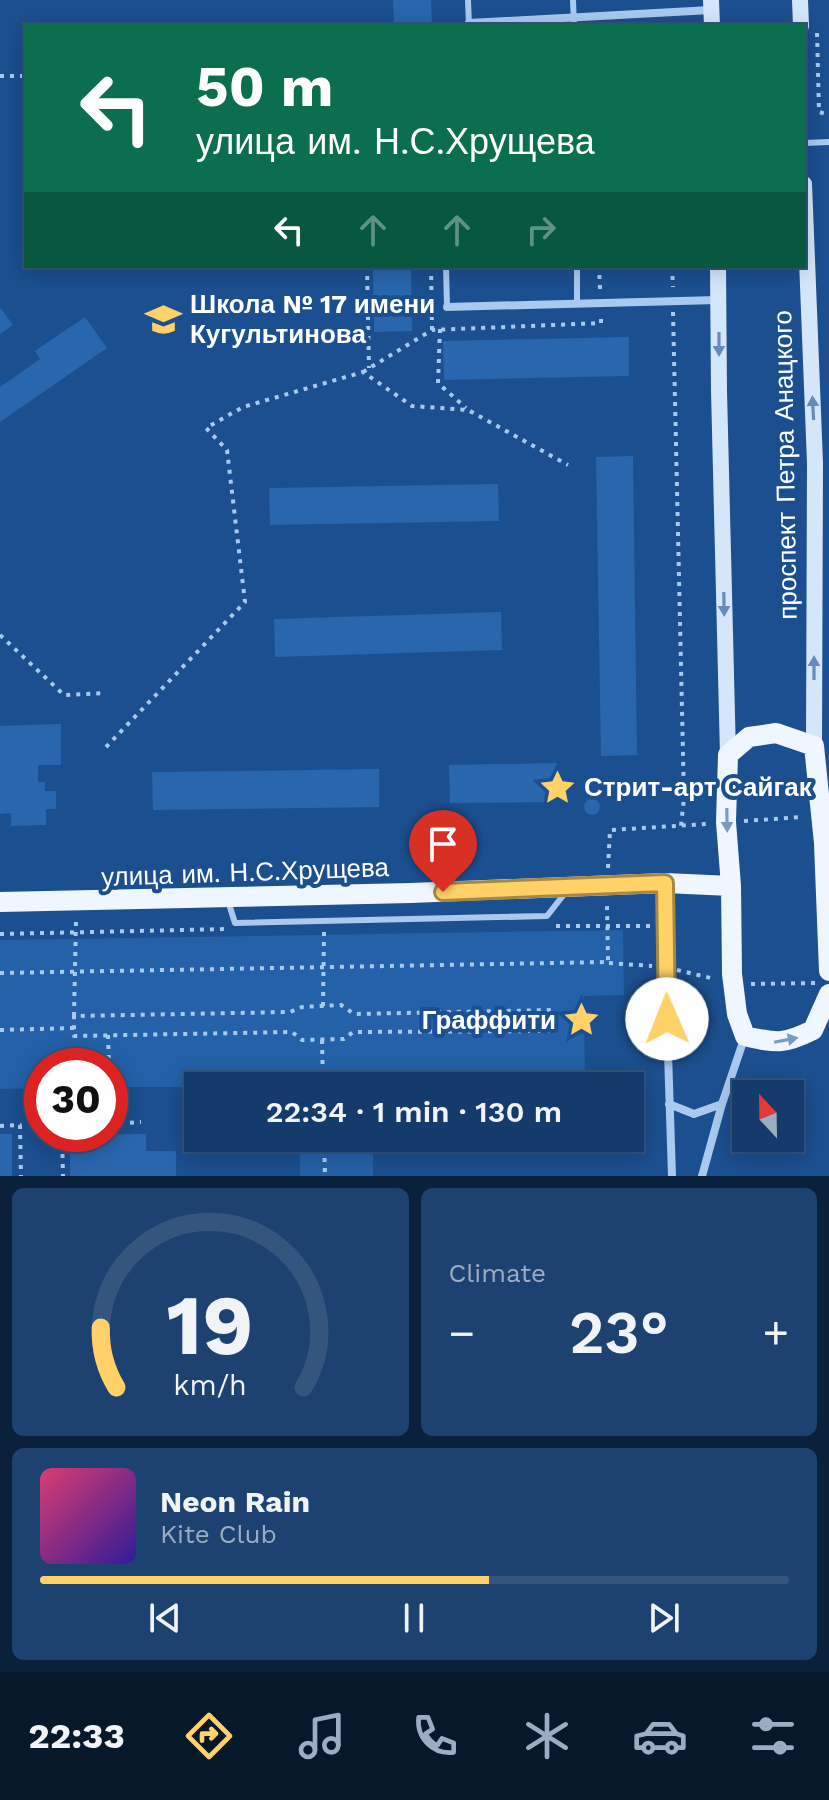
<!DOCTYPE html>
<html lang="en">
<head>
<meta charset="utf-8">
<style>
  :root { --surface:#143b6b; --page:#1d4271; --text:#f1f3f6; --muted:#9dadc1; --line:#33557e; --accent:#ffd166 }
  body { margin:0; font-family:"Work Sans",sans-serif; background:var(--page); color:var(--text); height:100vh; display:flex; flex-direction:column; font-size:30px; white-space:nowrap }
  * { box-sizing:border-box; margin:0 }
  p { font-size:26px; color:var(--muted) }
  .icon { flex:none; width:44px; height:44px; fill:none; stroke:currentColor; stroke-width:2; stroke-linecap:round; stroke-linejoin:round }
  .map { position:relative; height:1176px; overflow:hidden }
  .drawer { display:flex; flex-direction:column; gap:12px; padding:12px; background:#0b203b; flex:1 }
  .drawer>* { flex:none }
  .guide { position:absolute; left:24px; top:24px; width:782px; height:244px; border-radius:0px; box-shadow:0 4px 20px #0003,0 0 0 2px var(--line); background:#0b6e4f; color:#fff; overflow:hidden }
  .needle { width:52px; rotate:338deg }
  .fabs { position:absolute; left:732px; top:1080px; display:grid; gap:16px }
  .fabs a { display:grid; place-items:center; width:72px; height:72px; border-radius:0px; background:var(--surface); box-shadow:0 4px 20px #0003,0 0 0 2px var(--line); font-size:40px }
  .speed { position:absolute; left:24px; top:1048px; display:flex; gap:16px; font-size:40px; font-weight:700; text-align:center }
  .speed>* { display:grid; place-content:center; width:104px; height:104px; border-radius:50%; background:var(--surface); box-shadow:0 4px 20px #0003,0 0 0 2px var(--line); line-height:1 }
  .speed .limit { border:12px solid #d22; background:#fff; color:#111 }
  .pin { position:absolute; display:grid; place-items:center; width:68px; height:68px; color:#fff; margin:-82px -34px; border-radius:50% 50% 50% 0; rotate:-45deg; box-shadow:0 0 8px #0007 }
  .pin .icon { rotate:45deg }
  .me { position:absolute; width:88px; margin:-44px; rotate:359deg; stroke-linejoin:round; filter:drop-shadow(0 0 6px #0008) }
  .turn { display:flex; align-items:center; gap:28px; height:168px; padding:0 40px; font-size:36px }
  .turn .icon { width:104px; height:104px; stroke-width:2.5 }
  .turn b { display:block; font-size:56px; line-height:68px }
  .lanes { display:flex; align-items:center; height:76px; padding:0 40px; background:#0003; justify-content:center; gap:40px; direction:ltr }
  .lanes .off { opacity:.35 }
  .big { font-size:60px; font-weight:600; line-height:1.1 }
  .drawer .card { flex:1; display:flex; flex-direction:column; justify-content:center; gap:12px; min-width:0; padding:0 28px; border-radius:12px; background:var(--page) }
  .drawer .dial { align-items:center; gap:0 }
  .dial svg { height:208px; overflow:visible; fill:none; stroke:var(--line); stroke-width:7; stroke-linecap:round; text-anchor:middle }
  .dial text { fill:var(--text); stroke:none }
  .song { display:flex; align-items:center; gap:24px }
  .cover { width:96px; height:96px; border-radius:12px; background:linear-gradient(135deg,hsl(340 70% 55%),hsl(250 70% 35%)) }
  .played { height:8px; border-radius:4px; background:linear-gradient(90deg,var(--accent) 60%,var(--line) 60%) }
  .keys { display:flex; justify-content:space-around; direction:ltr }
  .heat { display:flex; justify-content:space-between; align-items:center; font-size:44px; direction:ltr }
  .drawer .tiles { flex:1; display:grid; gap:12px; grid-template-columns:1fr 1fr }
  .card:last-child { grid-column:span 2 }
  .trip { position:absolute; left:184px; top:1072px; width:460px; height:80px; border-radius:0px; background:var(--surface); box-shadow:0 4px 20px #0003,0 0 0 2px var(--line); font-weight:600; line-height:80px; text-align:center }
  .menu { display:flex; height:128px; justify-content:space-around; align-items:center; background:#08182b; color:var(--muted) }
  .menu .icon { width:56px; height:56px }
  .menu .on { color:var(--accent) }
  .menu b { font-size:36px; color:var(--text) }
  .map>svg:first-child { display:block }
  .green { fill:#2461a8 }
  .building { fill:#2a66ad }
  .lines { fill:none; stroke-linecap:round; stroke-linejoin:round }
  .path { stroke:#a9c9ee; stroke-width:4; stroke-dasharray:4 6; stroke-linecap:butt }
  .service { stroke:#a9c9ee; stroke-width:6 }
  .minor { stroke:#a9c9ee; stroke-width:8 }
  .secondary { stroke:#d6e6fa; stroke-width:16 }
  .primary { stroke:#f0f6ff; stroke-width:20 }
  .oneway { fill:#668bba }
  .oneway2 { fill:#7b9ac1 }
  .route-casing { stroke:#a68842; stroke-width:20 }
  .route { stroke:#ffd166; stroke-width:14 }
  .labels { text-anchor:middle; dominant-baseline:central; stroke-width:8; stroke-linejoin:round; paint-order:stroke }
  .poi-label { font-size:26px; font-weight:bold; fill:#fff; stroke:#1b4f8f; text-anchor:start }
  .street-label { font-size:26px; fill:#fff; stroke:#1b4f8f }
</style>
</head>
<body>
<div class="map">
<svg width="829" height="1176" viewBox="0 0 829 1176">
  <rect width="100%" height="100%" fill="#1b4f8f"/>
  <!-- green -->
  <path class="green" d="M623,930L624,995L584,996L585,1086L110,1087V1066H42V1088L0,1089V940Z
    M213,1138H413V1147L373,1148V1176H300V1150L213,1152Z"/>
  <!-- building -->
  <path class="building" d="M393,0H431L432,26H394Z
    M373,266H411L412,331L374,332Z
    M0,307L13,325L0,334Z
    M85,317L107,348L0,422V387L40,359L35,351Z
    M629,337V376L444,380L443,341Z
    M633,456L637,755L601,756L596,457Z
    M498,484L499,521L270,525L269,488Z
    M501,612L502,650L275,657L274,619Z
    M61,724V765H38V782H45V791H56V809H46V825L11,826V813L0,814V726Z
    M557,763L558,802L450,803L449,765Z
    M379,769V807L153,810L152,772Z
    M584 807a8 8 0 1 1 16 0a8 8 0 1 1-16 0Z
    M0,1134H12V1176H0Z
    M146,1134V1151H176V1176H70V1135Z"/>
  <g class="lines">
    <!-- path -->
    <path class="path" d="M817,33L819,112L829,115
      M0,76H26
      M367,266L369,368
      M431,266L432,330
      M672,266L673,287
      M600,289L599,266H602
      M673,312L684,798L681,826
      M440,329L438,383L466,408
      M363,372L432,330L601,323V314
      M0,635L64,695L106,693
      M106,747L245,602L227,450L206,428L243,407L363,372L412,406L468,410L568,465
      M744,821L803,817
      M608,868L610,830L707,824
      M556,926H655
      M0,934L227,929
      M609,963L652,966
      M677,970L715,979
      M0,973L608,962L607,905
      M751,984L815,983
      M323,1006L324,932
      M74,1016L76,920
      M0,1030L74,1028
      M552,1031L353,1032L344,1039L302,1040L292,1032L74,1036V1016L290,1012L302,1007L341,1005L354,1014L553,1010
      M108,1035L109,1066
      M322,1040L323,1086
      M110,1103L111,1123
      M110,1124L141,1122
      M0,1126L20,1125L21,1176
      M62,1134L63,1176
      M324,1138L325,1176"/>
    <!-- service -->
    <path class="service" d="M468,0L469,26
      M573,0L574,26
      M804,143L829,142
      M446,266L447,307
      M577,266V304
      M228,901L235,923L547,916L565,893"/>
    <!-- minor -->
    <path class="minor" d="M469,23L711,10
      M447,307L718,300
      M665,884L666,991L672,1176
      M669,1104L694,1114L722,1104
      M702,1176L722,1104L745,1036"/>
    <!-- secondary -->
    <path class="secondary" d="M711,0L712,26
      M800,0L801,26
      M804,184L815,463L814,746
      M718,266L719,391L728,755"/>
    <!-- primary -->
    <path class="primary" d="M0,902L411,893L665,883L731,886
      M829,971L824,843L814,746L776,733L749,737L728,755L726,822L731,886L732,974L737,1014L745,1036C776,1043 783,1045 813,1030L829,994"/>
  </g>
  <!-- one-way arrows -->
  <defs><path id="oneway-solid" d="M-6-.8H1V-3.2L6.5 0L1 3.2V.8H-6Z" transform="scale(2)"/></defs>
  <g class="oneway">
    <use href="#oneway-solid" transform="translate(719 344) rotate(90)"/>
    <use href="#oneway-solid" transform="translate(813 408) rotate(-93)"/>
    <use href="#oneway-solid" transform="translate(724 604) rotate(89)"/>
    <use href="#oneway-solid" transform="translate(814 668) rotate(-90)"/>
  </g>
  <g class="oneway2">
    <use href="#oneway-solid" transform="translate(727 820) rotate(89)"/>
    <use href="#oneway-solid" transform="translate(786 1040) rotate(-11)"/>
  </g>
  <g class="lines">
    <defs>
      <path id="route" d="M443,892L665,883L667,1019"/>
    </defs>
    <!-- route casing -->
    <use href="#route" class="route-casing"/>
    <!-- route -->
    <use href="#route" class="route"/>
  </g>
  <!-- icons -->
  <defs>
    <symbol id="school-bare" viewBox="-9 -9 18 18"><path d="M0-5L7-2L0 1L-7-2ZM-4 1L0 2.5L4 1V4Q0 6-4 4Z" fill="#ffd166" stroke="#1b4f8f" stroke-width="2.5" paint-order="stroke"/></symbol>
    <symbol id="sight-bare" viewBox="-9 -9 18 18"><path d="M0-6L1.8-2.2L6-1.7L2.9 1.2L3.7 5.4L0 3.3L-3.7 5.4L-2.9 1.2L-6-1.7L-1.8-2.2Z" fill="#ffd166" stroke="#1b4f8f" stroke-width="2.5" paint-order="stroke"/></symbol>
  </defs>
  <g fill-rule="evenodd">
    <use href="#school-bare" x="138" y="294" width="51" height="51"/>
    <use href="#sight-bare" x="532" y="762" width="51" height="51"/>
    <use href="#sight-bare" x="556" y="994" width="51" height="51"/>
  </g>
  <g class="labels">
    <!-- poi labels -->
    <g class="poi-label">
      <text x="190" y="304">Школа № 17 имени<tspan x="190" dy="30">Кугультинова</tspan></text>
      <text x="584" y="787">Стрит-арт Сайгак</text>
      <text x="556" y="1020" text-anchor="end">Граффити</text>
    </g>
    <!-- street labels -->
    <g class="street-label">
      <text transform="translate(785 465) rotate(-91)">проспект Петра Анацкого</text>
      <text transform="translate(245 872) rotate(-2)">улица им. Н.С.Хрущева</text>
    </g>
  </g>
</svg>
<div class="fabs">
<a><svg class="needle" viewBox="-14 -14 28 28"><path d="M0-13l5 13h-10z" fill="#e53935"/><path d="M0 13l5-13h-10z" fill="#9dadc1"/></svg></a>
</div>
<div class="speed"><div class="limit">30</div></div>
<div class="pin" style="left:443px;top:892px;background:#d93025"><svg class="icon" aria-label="arrive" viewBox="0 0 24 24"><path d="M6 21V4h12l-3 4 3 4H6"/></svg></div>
<svg class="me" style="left:667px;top:1019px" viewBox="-20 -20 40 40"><circle r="19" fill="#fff"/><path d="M0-13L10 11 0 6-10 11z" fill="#ffd166"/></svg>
<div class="trip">22:34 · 1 min · 130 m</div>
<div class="guide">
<div class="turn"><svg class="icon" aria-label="left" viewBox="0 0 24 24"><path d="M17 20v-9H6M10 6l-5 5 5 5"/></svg><div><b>50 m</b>улица им. Н.С.Хрущева</div></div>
<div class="lanes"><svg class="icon" aria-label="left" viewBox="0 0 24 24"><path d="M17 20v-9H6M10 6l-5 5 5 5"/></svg><svg class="icon off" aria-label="ahead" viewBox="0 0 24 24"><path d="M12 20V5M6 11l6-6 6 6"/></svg><svg class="icon off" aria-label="ahead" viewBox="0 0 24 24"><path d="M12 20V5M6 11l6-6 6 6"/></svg><svg class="icon off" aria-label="right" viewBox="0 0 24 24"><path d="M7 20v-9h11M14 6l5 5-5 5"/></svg></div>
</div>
</div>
<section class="drawer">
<div class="tiles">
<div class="card dial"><svg viewBox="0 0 100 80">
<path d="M14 69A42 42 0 1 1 86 69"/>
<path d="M14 69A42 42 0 0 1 8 46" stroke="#ffd166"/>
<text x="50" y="56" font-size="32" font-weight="700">19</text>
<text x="50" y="72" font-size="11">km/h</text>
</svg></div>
<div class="card"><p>Climate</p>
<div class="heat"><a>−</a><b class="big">23°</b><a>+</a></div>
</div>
<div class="card">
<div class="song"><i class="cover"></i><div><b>Neon Rain</b><p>Kite Club</p></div></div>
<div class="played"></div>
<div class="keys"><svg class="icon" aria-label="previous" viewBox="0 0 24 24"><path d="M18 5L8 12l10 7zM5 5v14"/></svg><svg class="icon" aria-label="pause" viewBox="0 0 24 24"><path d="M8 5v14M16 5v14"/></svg><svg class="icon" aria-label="next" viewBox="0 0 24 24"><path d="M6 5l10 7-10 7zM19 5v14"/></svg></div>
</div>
</div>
</section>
<nav class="menu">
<b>22:33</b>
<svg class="icon on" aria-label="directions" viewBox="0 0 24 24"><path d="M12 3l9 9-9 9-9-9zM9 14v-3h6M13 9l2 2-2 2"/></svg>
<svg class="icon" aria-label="music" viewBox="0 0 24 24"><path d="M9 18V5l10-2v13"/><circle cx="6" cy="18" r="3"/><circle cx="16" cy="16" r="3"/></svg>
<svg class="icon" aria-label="phone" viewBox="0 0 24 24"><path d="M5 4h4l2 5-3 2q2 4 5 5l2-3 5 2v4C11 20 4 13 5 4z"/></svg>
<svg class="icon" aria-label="climate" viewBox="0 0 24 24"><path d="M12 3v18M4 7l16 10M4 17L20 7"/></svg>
<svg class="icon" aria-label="car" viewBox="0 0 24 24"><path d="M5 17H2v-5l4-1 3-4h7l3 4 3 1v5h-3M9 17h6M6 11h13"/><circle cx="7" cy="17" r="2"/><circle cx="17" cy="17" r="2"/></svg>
<svg class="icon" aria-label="filters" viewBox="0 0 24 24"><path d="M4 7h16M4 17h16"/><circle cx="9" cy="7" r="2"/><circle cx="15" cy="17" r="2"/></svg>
</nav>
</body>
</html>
